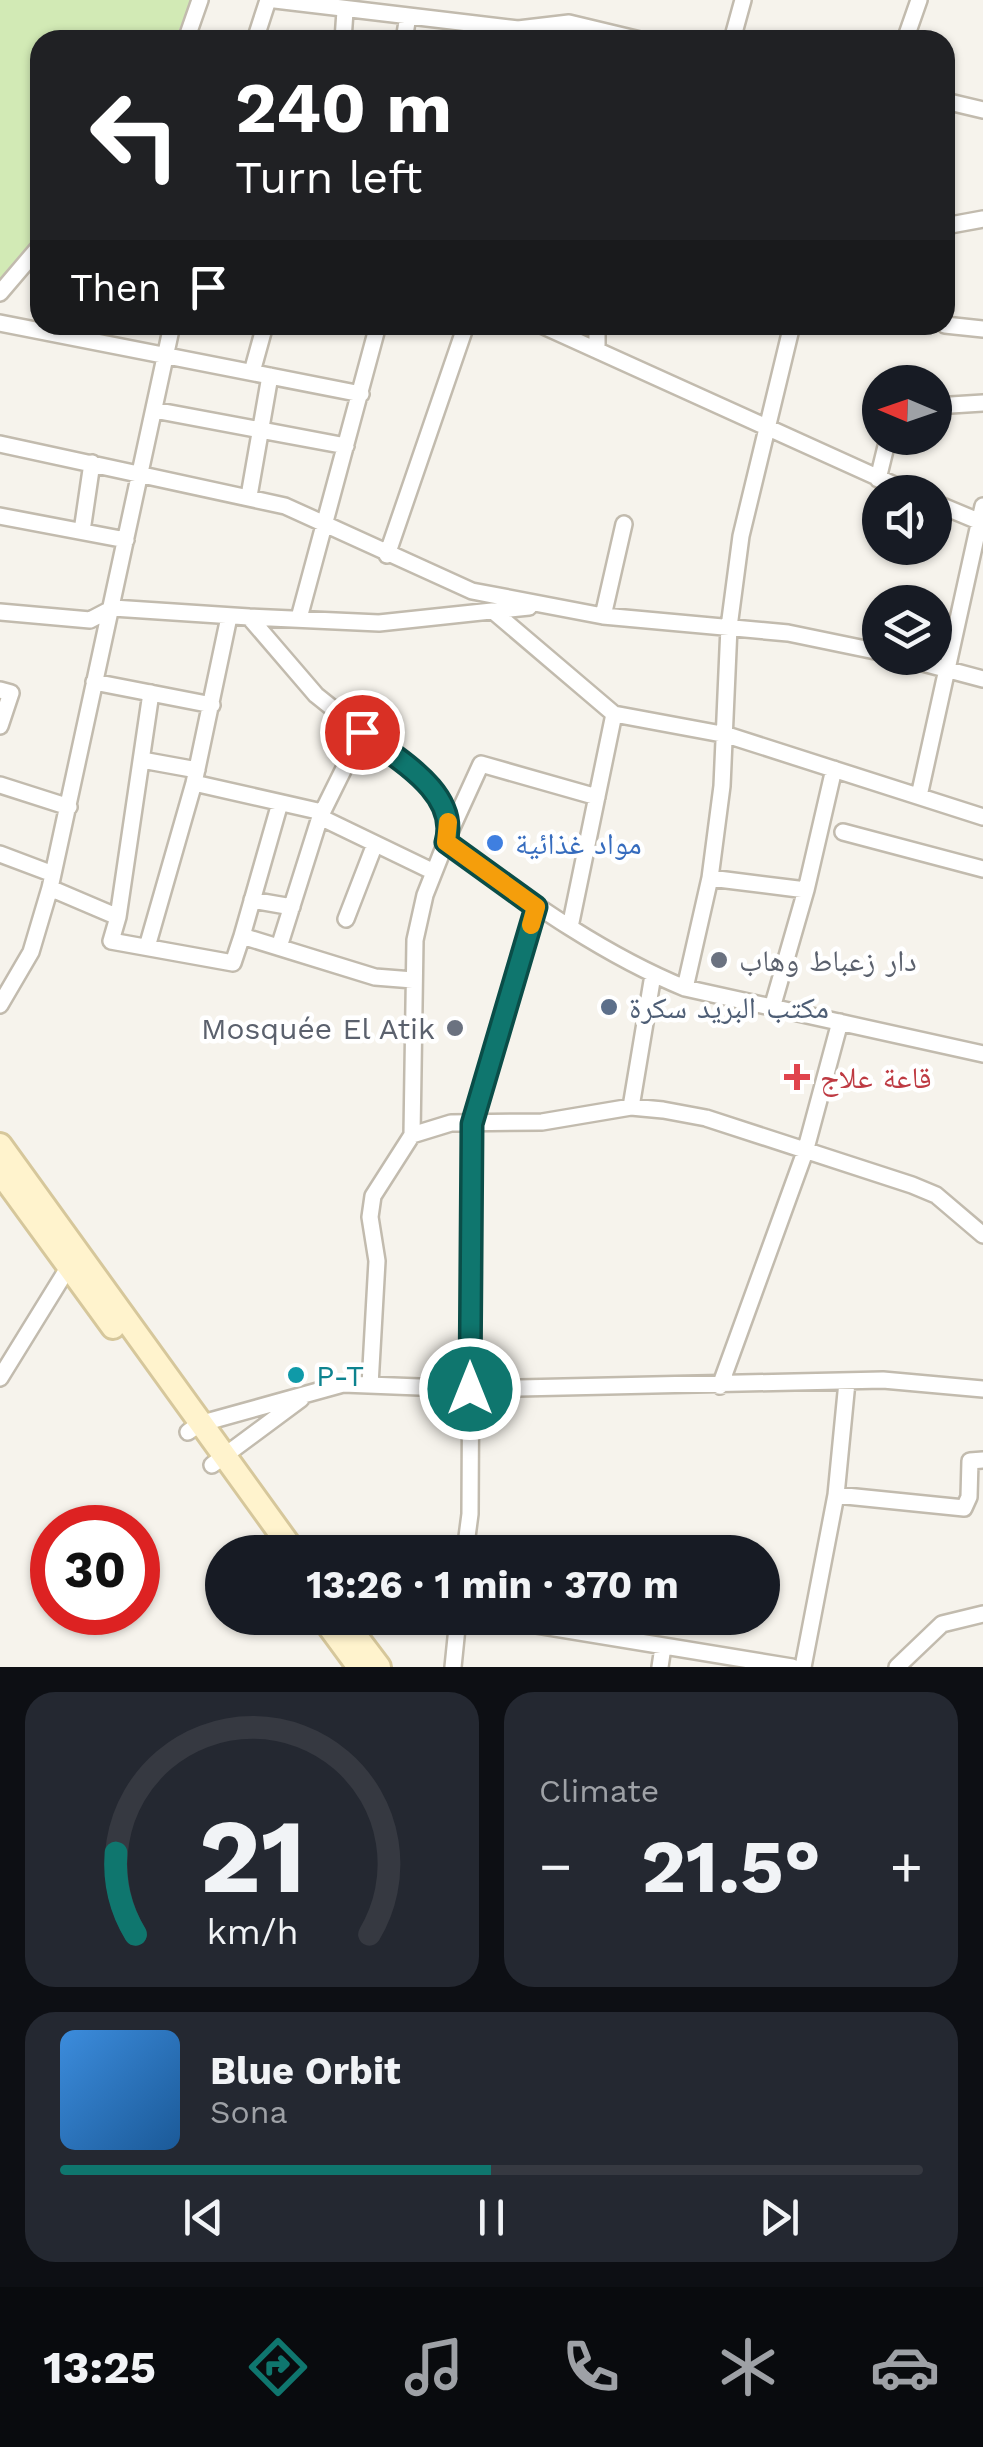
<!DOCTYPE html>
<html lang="en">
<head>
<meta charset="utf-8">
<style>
  :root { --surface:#171b24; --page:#242831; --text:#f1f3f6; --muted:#9ea1a6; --line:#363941; --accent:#0f766e }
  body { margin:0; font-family:"Work Sans","Noto Naskh Arabic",sans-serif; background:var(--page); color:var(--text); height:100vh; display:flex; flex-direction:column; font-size:38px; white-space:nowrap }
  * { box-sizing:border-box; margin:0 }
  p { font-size:32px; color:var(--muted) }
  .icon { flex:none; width:55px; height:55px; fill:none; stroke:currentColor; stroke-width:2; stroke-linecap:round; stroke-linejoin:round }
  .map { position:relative; height:1667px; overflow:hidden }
  .details { display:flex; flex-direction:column; gap:25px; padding:25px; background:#0d0f14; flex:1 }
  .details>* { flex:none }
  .top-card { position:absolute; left:30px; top:30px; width:925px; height:305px; border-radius:30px; box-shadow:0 2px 8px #0004; background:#202124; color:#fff; overflow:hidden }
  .needle { width:65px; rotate:272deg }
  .tools { position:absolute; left:862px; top:365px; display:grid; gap:20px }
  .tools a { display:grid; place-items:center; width:90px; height:90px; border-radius:50%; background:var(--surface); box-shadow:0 2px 8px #0004; font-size:50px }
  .speed { position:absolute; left:30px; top:1505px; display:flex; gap:20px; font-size:50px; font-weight:700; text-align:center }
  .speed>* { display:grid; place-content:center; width:130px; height:130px; border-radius:50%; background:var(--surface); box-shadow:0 2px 8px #0004; line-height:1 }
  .speed .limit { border:15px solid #d22; background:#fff; color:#111 }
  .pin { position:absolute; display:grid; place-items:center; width:85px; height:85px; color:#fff; margin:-42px; border:5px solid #fff; border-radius:50%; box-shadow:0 2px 10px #0007 }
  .me { position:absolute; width:110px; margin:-55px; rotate:0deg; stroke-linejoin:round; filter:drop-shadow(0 0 8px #0008) }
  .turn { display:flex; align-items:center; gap:35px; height:210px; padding:0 40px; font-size:45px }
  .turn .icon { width:130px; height:130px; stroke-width:2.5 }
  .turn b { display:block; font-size:70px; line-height:85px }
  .then { display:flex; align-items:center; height:95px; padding:0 40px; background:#0003; gap:20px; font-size:38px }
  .big { font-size:75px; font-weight:700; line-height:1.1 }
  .details .tile { flex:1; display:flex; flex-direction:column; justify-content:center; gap:15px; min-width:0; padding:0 35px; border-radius:30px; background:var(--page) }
  .details .dial { align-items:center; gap:0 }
  .dial svg { height:260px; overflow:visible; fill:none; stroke:var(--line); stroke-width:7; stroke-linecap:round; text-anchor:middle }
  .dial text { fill:var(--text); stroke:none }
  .song { display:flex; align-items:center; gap:30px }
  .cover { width:120px; height:120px; border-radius:15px; background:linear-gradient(135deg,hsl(210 70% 55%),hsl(210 70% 35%)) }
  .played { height:10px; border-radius:5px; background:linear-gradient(90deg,var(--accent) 50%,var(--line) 50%) }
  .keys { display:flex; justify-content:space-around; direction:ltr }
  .heat { display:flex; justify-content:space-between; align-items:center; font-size:55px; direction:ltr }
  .details .tiles { flex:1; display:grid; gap:25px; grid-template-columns:1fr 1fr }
  .tile:last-child { grid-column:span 2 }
  .trip { position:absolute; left:205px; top:1535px; width:575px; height:100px; border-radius:50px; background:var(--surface); box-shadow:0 2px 8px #0004; font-weight:700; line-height:100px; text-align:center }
  .menu { display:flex; height:160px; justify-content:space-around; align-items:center; background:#090b0e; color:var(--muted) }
  .menu .icon { width:70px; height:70px }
  .menu .on { color:var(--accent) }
  .menu b { font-size:45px; color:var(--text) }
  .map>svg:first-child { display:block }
  .green { fill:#d2eab5 }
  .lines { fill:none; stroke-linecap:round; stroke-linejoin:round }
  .lane-casing { stroke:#c2bbae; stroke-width:12 }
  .street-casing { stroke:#c2bbae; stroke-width:20 }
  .secondary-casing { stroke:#d6c79b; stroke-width:28 }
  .lane { stroke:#fff; stroke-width:8 }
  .street { stroke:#fff; stroke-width:15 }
  .secondary { stroke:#fff3cd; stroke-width:22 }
  .route-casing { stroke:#0a4d48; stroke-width:25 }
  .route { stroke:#0f766e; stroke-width:18 }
  .slow { stroke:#f59e0b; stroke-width:18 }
  .shop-dot { fill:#3f7fe0; stroke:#fff; stroke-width:4 }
  .worship-dot { fill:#6b7280; stroke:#fff; stroke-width:4 }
  .service-dot { fill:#5c6f8a; stroke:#fff; stroke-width:4 }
  .health-dot { fill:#e0444e; stroke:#fff; stroke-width:4 }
  .culture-dot { fill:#0f9aa8; stroke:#fff; stroke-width:4 }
  .labels { text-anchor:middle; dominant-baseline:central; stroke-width:9; stroke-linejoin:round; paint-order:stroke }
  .shop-label { font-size:30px; fill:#366cbe; stroke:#fff; text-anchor:start }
  .worship-label { font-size:30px; fill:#5b616d; stroke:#fff; text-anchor:start }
  .service-label { font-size:30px; fill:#4e5e75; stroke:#fff; text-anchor:start }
  .health-label { font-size:30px; fill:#be3a42; stroke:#fff; text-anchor:start }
  .culture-label { font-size:30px; fill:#0d838f; stroke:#fff; text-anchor:start }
</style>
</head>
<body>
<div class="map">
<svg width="983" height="1667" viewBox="0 0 983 1667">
  <rect width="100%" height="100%" fill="#f6f3ec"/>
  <!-- green -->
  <path class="green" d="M0,0H191L175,40H40V239L0,285Z"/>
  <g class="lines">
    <defs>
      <path id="lane" d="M472,1123L536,907"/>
      <path id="street" d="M275,0L518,29L569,23L640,40
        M186,40L200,0
        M255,40L268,0
        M343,40L345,11
        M404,40L408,16
        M732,40L743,0
        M905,40L919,0
        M945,101L983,110
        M945,226L983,219
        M0,293L40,246
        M0,323L361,394
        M541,325L910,492
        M945,325L983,329
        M597,350V325
        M252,372L265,325
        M935,406L983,403
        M154,410L346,446
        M0,444L285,506L472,591L603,616L788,633L880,652
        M878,479L888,438
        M249,496L270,376
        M935,503L983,523
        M0,516L126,540
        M82,531L92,463
        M387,555L466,325
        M493,611L614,714L727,735L983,817
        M0,612L90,620L113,608L249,617L316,695L431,787L448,818L446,842C522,896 599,953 685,988L983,1054
        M603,616L624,524
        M249,617L379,623L529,607
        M299,618L378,325
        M904,658L983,679
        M94,682L212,705
        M0,690L11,693L0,726
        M142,760L197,770
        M194,783L322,812
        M0,785L69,807
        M919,796L983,506
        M320,817L434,872
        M450,832L481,764L597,797
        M843,832L983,869
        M446,842L425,895L415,940L412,1135L451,1123L542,1122L631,1107L663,1110L706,1118L912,1185L936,1195L983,1235
        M0,854L53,874
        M710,878L806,890
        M50,888L118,917L111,941L233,963L242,936L375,977L413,980
        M252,900L292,907
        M118,917L151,693
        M346,919L375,844
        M570,927L614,714
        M242,936L280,803
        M147,947L194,783L229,617
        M279,947L320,817L362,732
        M685,988L710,878L722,786L729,627L741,536L792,325
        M0,1005L31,952L50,888L172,325
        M772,1008L806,890L834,769
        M631,1107L653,975
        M0,1378L71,1263
        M370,1385L377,1261L370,1217L373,1196L412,1135
        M720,1386L805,1152L840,1022
        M188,1432L199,1424L343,1384L470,1389L883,1380L983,1389
        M212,1465L301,1399
        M836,1495L964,1508L969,1497L970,1461L983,1460
        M465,1552L470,1514L472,1123
        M493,1618L792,1667
        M453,1667L458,1618
        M660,1667L663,1647
        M803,1667L836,1495L847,1382
        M897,1667L942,1624L983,1614"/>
      <path id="secondary" d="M0,1145L294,1552
        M0,1172L113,1327
        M323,1618L359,1667
        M342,1618L379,1667"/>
    </defs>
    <!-- lane casing -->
    <use href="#lane" class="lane-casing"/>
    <!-- street casing -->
    <use href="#street" class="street-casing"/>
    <!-- secondary casing -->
    <use href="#secondary" class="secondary-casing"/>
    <!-- lane -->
    <use href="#lane" class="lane"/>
    <!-- street -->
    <use href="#street" class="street"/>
    <!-- secondary -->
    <use href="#secondary" class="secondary"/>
  </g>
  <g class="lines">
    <defs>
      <path id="route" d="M362,732C395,758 460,792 446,842L536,907L472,1124L470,1389"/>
    </defs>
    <!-- route casing -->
    <use href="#route" class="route-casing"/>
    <!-- route -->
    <use href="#route" class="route"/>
    <!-- slow -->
    <path class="slow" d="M448,822L446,842L536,907L531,925"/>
  </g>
  <!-- markers -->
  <circle class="shop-dot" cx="495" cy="843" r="10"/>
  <g class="worship-dot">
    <circle cx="719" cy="960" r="10"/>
    <circle cx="455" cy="1028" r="10"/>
  </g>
  <circle class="service-dot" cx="609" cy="1007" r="10"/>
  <path class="health-dot" d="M792 1062h10v10h10v10h-10v10h-10v-10h-10v-10h10z"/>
  <circle class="culture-dot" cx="296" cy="1375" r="10"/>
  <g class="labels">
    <!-- shop labels -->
    <g class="shop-label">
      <text x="515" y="843">مواد غذائية</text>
    </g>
    <!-- worship labels -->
    <g class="worship-label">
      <text x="739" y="960">دار زعباط وهاب</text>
      <text x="435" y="1028" text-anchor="end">Mosquée El Atik</text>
    </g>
    <!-- service labels -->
    <g class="service-label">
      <text x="629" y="1007">مكتب البريد سكرة</text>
    </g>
    <!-- health labels -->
    <g class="health-label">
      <text x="820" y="1077">قاعة علاج</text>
    </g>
    <!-- culture labels -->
    <g class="culture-label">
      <text x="316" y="1375">P-T</text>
    </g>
  </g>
</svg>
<div class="tools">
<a><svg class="needle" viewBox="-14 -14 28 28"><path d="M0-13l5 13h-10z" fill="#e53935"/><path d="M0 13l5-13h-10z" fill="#9ea1a6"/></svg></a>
<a><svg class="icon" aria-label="sound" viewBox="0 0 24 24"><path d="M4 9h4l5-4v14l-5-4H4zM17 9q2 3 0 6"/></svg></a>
<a><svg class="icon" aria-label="layers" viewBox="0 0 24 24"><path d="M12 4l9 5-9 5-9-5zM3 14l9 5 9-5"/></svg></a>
</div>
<div class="speed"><div class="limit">30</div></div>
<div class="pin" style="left:362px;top:732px;background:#d93025"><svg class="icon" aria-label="arrive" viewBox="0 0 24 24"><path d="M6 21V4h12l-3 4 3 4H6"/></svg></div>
<svg class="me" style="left:470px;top:1389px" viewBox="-20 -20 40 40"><circle r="17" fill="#0f766e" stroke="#fff" stroke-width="3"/><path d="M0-11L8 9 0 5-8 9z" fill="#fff"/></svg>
<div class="trip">13:26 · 1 min · 370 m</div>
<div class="top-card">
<div class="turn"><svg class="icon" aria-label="left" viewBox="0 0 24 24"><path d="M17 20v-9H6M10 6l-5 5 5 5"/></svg><div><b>240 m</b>Turn left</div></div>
<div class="then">Then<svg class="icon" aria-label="arrive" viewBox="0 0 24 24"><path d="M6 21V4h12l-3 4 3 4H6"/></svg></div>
</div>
</div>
<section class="details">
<div class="tiles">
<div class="tile dial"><svg viewBox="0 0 100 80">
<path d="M14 69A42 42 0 1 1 86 69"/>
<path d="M14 69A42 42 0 0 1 8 44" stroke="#0f766e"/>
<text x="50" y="56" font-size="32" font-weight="700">21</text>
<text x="50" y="72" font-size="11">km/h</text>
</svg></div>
<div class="tile"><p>Climate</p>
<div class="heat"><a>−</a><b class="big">21.5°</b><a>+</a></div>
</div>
<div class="tile">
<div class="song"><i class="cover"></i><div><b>Blue Orbit</b><p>Sona</p></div></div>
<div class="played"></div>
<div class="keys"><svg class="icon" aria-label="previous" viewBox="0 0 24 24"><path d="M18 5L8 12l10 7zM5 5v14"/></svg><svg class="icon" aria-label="pause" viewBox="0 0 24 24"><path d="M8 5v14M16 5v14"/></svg><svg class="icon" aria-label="next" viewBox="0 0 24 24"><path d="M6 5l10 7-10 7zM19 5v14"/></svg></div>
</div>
</div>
</section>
<nav class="menu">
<b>13:25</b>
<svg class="icon on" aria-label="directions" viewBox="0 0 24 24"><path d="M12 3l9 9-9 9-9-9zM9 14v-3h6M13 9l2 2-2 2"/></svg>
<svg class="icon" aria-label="music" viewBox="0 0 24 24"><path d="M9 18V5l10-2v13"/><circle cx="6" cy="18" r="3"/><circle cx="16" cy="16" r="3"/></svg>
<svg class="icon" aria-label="phone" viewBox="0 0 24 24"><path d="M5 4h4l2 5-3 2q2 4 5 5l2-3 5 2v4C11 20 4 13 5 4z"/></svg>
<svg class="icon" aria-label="climate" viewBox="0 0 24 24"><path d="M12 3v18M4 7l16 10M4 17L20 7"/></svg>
<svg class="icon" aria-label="car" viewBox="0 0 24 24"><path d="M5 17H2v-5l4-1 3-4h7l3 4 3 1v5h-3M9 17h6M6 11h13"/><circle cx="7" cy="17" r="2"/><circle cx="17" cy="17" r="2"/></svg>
</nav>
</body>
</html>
